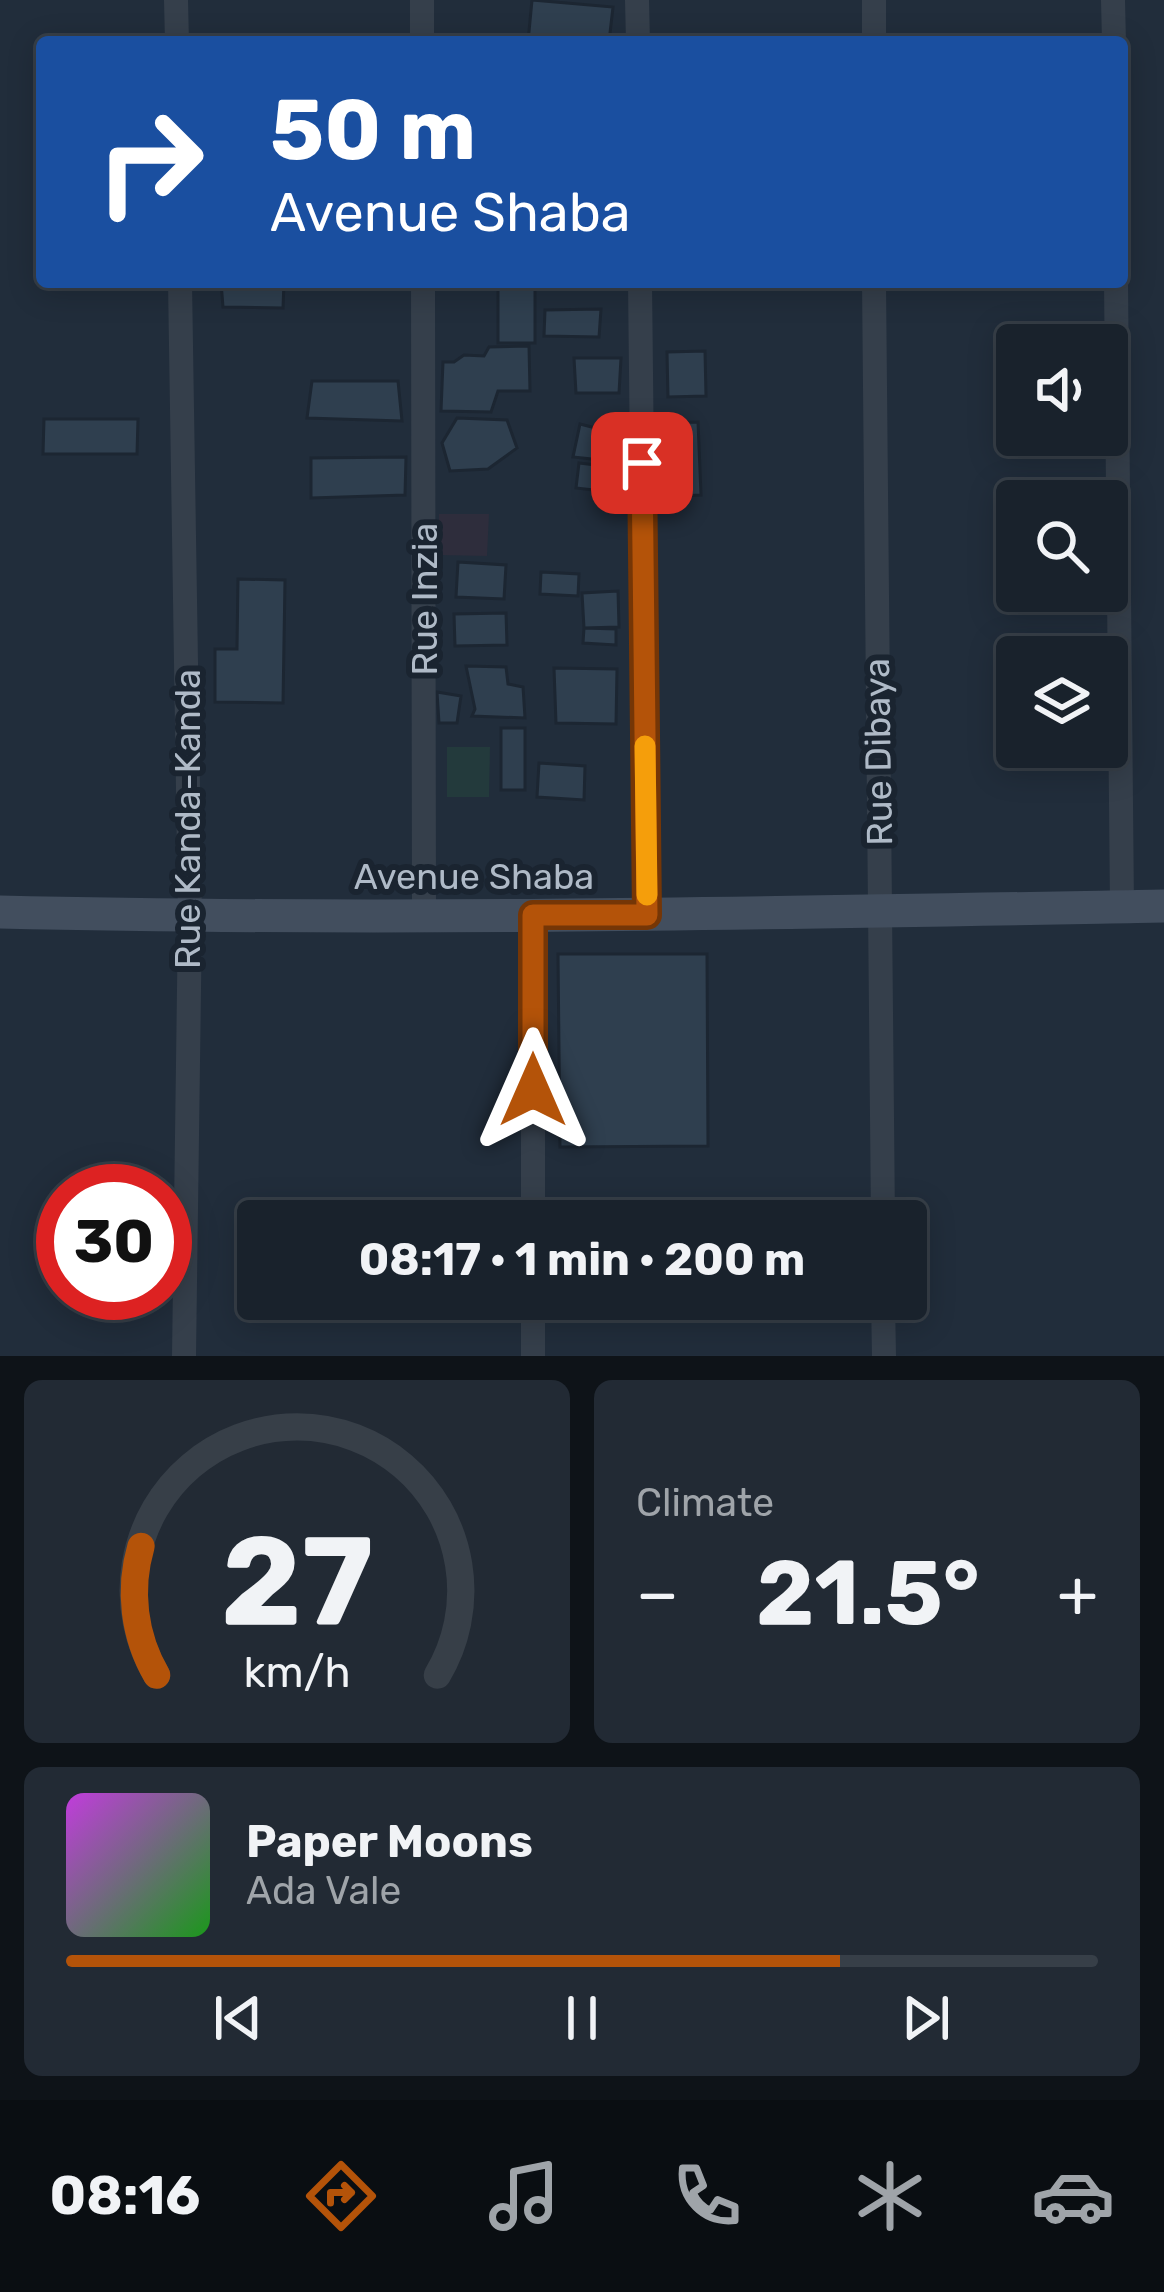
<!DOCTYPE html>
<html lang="en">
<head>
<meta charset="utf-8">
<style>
  :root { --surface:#19222c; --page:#222a34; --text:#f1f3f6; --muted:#9fa4a9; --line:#373f48; --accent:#b45309 }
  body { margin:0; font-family:Rubik,sans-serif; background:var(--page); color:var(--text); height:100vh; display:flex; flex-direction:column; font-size:45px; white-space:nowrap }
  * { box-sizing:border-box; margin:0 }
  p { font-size:39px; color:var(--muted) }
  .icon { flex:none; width:66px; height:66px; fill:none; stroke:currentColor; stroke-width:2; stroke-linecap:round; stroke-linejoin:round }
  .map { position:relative; height:1356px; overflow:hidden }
  .sheet { display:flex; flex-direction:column; gap:24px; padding:24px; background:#0e1318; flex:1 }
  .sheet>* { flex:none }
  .top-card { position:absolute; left:36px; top:36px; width:1092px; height:252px; border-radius:12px; box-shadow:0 6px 30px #0003,0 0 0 3px var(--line); background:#1a4fa0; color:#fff; overflow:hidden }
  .buttons { position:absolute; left:996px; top:324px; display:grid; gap:24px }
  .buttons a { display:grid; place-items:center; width:132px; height:132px; border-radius:12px; background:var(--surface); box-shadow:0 6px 30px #0003,0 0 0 3px var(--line); font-size:60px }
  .speed { position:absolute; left:36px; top:1164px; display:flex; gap:24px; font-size:60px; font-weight:700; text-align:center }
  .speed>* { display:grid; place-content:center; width:156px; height:156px; border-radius:50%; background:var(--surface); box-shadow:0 6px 30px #0003,0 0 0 3px var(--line); line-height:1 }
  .speed .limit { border:18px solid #d22; background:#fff; color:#111 }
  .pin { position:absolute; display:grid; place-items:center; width:102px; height:102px; color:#fff; margin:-51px; border-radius:24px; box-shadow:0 6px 18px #0006 }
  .me { position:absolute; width:132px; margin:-66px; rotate:0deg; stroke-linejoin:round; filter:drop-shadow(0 0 9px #0008) }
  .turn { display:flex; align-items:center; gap:42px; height:252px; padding:0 36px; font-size:54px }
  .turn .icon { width:156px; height:156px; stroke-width:2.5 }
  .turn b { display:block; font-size:84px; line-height:102px }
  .big { font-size:90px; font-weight:700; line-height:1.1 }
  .sheet .tile { flex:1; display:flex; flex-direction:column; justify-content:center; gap:18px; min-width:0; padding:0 42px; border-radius:18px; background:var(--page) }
  .sheet .dial { align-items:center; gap:0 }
  .dial svg { height:312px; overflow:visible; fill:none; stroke:var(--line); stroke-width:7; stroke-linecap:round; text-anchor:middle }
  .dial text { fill:var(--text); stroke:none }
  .song { display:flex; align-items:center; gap:36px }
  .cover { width:144px; height:144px; border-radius:18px; background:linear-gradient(135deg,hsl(290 70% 55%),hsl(120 70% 35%)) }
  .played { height:12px; border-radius:6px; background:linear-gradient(90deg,var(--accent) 75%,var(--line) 75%) }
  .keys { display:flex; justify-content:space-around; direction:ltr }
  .heat { display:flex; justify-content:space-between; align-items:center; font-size:66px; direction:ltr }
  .sheet .tiles { flex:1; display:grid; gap:24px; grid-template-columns:1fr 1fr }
  .tile:last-child { grid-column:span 2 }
  .trip { position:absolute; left:237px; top:1200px; width:690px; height:120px; border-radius:12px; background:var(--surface); box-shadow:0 6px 30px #0003,0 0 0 3px var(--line); font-weight:700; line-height:120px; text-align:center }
  .tabs { display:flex; height:192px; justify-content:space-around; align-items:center; background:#0a0e12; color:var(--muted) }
  .tabs .icon { width:84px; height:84px }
  .tabs .selected { color:var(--accent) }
  .tabs b { font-size:54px; color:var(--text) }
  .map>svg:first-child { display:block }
  .medical { fill:#2e2d3c }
  .green { fill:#233a3c }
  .building { fill:#2f3f4f; stroke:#1c2632; stroke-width:3 }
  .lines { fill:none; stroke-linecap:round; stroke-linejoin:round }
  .street { stroke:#353f4b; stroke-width:24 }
  .secondary { stroke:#424e5e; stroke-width:33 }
  .route-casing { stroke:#753606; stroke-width:30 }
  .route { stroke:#b45309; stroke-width:21 }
  .slow { stroke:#f59e0b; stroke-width:21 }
  .labels { text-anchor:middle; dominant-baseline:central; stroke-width:12; stroke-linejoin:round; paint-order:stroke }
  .street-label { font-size:36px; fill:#afbac7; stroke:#1a2430 }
</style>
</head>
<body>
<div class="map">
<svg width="1164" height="1356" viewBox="0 0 1164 1356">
  <rect width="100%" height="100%" fill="#212d3b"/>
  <!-- medical -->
  <path class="medical" d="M439,514H489L487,556L439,555Z"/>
  <!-- green -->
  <path class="green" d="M447,747H490L489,797H447Z"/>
  <!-- building -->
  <path class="building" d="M532,0L613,7L609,42H528Z
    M221,282H284L283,308L223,307Z
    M498,282H535V343H498Z
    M601,309L599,337L544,336L545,310Z
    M529,346L530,391H498L491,412L441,411L443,362H454L464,355L484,356L489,347Z
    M705,351L706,396L668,397L667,352Z
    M574,358H621L619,393H576Z
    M312,381H398L402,421L307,418Z
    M457,418L507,420L517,448L488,469L450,471L442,443Z
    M44,419H138L137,454H43Z
    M698,422L701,495L656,497L653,423Z
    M580,424L619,434L610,461L573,457Z
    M406,457L405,495L311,498V458Z
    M579,463L613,467L611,492L576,488Z
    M458,562L506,565L504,599L456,597Z
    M541,572L579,574L578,596L540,594Z
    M238,579L285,580L283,703L215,702V649H237Z
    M618,591L619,627L584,628L582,593Z
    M506,613L507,645L455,646L454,614Z
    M584,628L616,629V645L583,643Z
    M466,666L506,667L508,684L523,687L525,718L472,716L475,709Z
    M554,668L617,669L616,724L556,723Z
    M437,692L461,696L457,723H439Z
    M501,728H525V790H501Z
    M539,763L585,766L584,800L537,797Z
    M558,954H707L708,1146L560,1147Z"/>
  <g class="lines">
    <!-- street -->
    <path class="street" d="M176,0L177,42
      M422,0V42
      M637,0L638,42
      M874,0V42
      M1113,0L1114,42
      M180,282L190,916L184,1356
      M423,282L424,915
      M640,282L647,915
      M874,282L883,1221
      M1116,282L1122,907
      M533,1221V915
      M883,1299L884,1356
      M533,1356V1299"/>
    <!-- secondary -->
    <path class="secondary" d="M0,912C388,921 776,913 1164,906"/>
  </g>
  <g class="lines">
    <defs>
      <path id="route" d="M533,1090V915H647L642,463"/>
    </defs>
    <!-- route casing -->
    <use href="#route" class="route-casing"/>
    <!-- route -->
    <use href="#route" class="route"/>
    <!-- slow -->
    <path class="slow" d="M645,746L647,895"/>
  </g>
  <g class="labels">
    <!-- street labels -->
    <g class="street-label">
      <text transform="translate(424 599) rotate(-90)">Rue Inzia</text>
      <text transform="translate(878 752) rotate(-91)">Rue Dibaya</text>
      <text transform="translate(187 819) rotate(-90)">Rue Kanda-Kanda</text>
      <text x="474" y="876">Avenue Shaba</text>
    </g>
  </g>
</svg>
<div class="buttons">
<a><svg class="icon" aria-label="sound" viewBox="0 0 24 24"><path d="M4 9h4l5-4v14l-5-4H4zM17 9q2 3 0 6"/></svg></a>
<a><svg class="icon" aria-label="search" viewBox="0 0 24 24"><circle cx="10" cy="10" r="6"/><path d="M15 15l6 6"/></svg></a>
<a><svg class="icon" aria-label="layers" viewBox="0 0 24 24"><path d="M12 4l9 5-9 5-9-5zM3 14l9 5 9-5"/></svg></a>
</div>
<div class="speed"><div class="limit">30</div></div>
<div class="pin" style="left:642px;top:463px;background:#d93025"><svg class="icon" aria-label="arrive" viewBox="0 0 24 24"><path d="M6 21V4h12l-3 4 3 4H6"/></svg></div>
<svg class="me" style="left:533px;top:1090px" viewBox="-20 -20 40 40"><path d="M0-17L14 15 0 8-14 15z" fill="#b45309" stroke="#fff" stroke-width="4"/></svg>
<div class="trip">08:17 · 1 min · 200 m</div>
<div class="top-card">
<div class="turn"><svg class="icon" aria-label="right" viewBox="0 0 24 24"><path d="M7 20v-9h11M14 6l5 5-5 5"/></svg><div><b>50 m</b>Avenue Shaba</div></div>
</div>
</div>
<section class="sheet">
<div class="tiles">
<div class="tile dial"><svg viewBox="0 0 100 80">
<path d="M14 69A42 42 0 1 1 86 69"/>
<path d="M14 69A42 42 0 0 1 10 36" stroke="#b45309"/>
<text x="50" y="56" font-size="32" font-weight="700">27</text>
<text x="50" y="72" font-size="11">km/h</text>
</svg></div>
<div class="tile"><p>Climate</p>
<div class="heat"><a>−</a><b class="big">21.5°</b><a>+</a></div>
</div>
<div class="tile">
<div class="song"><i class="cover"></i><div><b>Paper Moons</b><p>Ada Vale</p></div></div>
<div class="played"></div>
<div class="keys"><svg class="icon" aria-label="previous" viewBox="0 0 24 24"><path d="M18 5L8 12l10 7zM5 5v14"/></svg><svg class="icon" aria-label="pause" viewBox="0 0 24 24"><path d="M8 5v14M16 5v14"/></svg><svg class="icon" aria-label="next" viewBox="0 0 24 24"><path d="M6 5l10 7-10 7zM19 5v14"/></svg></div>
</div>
</div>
</section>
<nav class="tabs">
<b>08:16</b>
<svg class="icon selected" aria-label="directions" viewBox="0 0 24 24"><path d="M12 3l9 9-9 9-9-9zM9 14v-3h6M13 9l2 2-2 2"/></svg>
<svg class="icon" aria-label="music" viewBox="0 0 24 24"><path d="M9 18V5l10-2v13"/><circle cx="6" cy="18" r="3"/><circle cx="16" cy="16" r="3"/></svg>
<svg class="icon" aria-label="phone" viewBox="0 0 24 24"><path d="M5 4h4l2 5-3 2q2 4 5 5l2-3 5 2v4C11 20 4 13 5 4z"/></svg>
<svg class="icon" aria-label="climate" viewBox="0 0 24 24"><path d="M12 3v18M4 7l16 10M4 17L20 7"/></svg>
<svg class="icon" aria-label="car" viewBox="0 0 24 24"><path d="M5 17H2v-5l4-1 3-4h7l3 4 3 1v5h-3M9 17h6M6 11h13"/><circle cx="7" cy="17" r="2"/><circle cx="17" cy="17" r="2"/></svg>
</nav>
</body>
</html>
